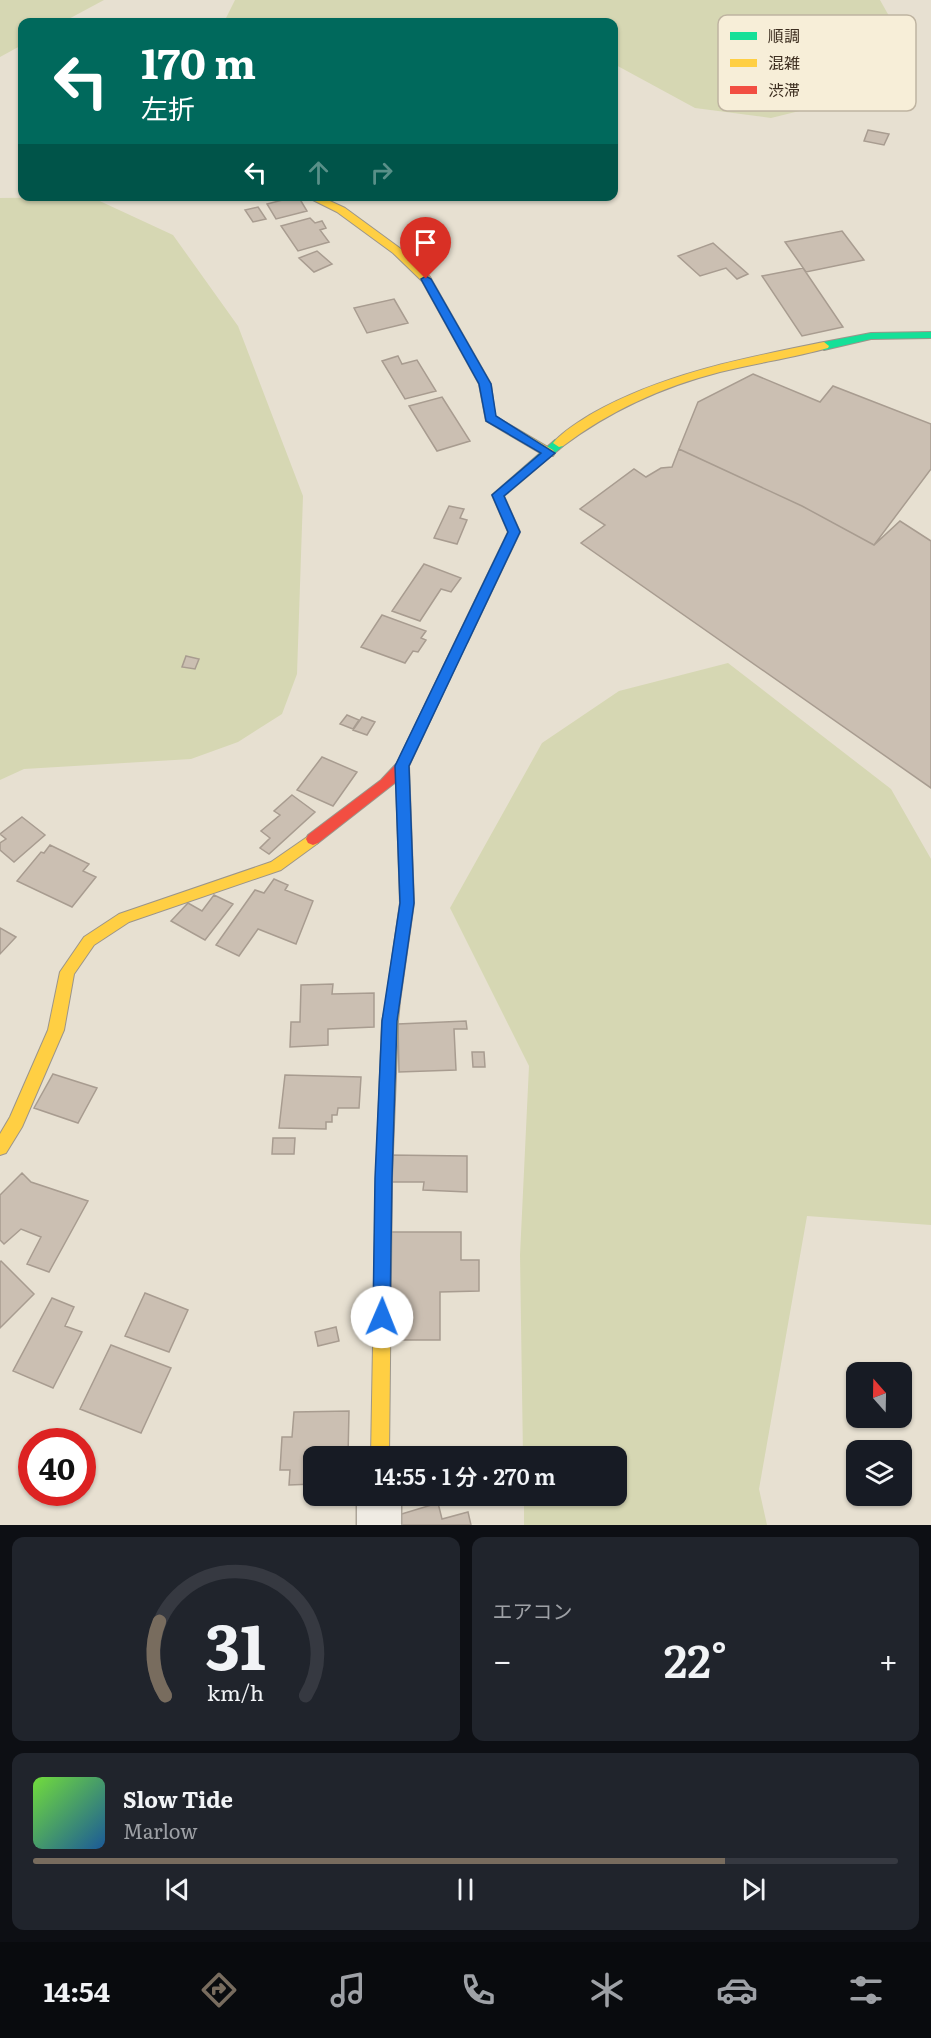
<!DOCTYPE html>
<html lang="ja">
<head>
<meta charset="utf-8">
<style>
  :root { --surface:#171b24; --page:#20242c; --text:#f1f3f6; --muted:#9ea1a6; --line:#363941; --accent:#786c5e }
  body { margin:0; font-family:Literata,"Noto Sans JP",serif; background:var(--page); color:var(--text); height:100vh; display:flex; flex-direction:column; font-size:22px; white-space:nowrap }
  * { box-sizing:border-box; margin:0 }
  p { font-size:20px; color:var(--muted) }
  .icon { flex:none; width:33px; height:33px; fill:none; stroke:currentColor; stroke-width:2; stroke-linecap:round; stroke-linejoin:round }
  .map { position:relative; height:1525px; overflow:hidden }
  .panel { display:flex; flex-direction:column; gap:12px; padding:12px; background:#0d0f14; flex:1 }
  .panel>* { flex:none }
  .guide { position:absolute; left:18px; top:18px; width:600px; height:183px; border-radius:12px; box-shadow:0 2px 4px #0004; background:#00695c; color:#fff; overflow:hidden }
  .needle { width:39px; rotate:340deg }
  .fabs { position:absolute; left:846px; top:1362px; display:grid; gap:12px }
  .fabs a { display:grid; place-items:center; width:66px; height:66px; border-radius:12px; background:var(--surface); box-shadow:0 2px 4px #0004; font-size:30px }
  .speed { position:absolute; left:18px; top:1428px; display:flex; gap:12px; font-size:30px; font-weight:700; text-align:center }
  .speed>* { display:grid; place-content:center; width:78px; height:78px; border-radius:50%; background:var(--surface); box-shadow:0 2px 4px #0004; line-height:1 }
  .speed .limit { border:9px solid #d22; background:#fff; color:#111 }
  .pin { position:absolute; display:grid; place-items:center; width:51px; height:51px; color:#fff; margin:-62px -26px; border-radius:50% 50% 50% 0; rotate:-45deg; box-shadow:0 0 6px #0007 }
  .pin .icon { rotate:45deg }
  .me { position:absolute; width:66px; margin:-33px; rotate:1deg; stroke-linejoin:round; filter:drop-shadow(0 0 4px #0008) }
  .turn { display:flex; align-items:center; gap:21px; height:126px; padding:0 24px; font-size:27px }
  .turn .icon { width:78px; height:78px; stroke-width:2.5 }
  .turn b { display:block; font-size:42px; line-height:51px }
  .lanes { display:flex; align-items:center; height:57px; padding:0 24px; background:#0003; justify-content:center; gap:30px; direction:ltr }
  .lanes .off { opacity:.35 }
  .big { font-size:45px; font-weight:600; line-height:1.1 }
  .panel .tile { flex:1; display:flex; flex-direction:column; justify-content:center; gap:9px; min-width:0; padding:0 21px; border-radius:12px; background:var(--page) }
  .panel .dial { align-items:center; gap:0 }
  .dial svg { height:156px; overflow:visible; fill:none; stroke:var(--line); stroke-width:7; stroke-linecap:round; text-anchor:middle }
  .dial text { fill:var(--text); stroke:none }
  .song { display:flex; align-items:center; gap:18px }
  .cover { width:72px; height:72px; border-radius:9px; background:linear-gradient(135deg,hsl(100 70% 55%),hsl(210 70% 35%)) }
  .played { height:6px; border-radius:3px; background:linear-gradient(90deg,var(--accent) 80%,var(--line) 80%) }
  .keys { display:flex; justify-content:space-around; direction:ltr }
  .heat { display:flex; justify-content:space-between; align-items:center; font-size:33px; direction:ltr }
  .panel .tiles { flex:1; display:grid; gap:12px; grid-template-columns:1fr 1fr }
  .tile:last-child { grid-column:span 2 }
  .trip { position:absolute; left:303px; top:1446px; width:324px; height:60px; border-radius:12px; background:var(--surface); box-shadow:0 2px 4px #0004; font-weight:600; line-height:60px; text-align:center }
  .menu { display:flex; height:96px; justify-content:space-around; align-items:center; background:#090b0e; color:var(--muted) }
  .menu .icon { width:42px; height:42px }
  .menu .selected { color:var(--accent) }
  .menu b { font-size:27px; color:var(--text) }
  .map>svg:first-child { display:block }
  .green { fill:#d6d7b3 }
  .building { fill:#cbbfb2; stroke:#a89c90; stroke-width:1.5 }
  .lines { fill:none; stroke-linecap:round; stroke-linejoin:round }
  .street-casing { stroke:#ada599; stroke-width:3 }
  .fast-casing { stroke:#9c958a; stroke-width:2 }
  .slow-casing { stroke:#9c958a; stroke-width:2 }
  .jam-casing { stroke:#9c958a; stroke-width:2 }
  .street { fill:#efebe3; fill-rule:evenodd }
  .fast { fill:#16e098; fill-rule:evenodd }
  .slow { fill:#ffcf43; fill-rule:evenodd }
  .jam { fill:#f24e42; fill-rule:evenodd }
  .route { fill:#1a73e8; stroke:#114b97; stroke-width:1.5 }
  .key { fill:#f7eed8; stroke:#bfb4a1; stroke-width:1.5 }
  .key-label { font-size:16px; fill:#3d2e20 }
</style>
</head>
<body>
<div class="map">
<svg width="931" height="1525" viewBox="0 0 931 1525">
  <rect width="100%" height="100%" fill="#e7e0d1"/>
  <!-- green -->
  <path class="green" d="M0,0H104L63,22H22V45L0,57Z
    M235,0H880L889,16L893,34L889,53L864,86L840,101L771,118L695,108L614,64V22H505L479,19L469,22H224Z
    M91,197L173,235L238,326L303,496L297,674L282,714L238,742L191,759L24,769L0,780V198Z
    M728,663L891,789L931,859V1225L807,1216L759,1489L767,1525H524V1496H616V1456H523L520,1255L529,1066L450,908L542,743L619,691Z"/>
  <!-- building -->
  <path class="building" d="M868,130L889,134L884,145L864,141Z
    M298,196L307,211L276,219L267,204Z
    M258,207L266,219L253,222L245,210Z
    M310,218L315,223L322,221L326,228L320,230L329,242L298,251L281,226Z
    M842,231L864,260L806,272L785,242Z
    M713,243L748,274L737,279L726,268L700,276L678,256Z
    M317,251L332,264L314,272L299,258Z
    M803,268L843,327L802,336L762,276Z
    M394,299L408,323L367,333L354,308Z
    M398,356L402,364L417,360L436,391L405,399L382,361Z
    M753,374L820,402L833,386L931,424V469L874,545L802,506L679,449L698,402Z
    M442,397L470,441L437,451L409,406Z
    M679,449L802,506L874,545L900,521L931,541V788L581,543L605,525L580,509L634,469L646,477L661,468L672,467Z
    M449,506L464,509L460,518L467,520L457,544L434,538Z
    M424,564L461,578L451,592L441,589L420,621L392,611Z
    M382,615L426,631L421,638L426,640L418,652L413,651L405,663L361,647Z
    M186,656L199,659L195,669L182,667Z
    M347,715L359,720L353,729L340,724Z
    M362,717L375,722L367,735L353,730Z
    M322,757L357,772L333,806L297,790Z
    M292,795L315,812L269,854L260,848L270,838L261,831L280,815L274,811Z
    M22,817L45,835L14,862L0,850V843L6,839L0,834Z
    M50,845L89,864L83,871L96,877L72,907L17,881L41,852L44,853Z
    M274,879L288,885L285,890L313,901L296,944L258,929L239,956L216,945L255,890L264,893Z
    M214,895L233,904L205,940L171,921L188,903L202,911Z
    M0,928L16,937L0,954Z
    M333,984L332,994L374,993V1027L328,1029V1045L290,1047L291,1022H300L301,985Z
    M466,1021L467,1029H454L456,1070L399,1072L398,1024Z
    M472,1052H484L485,1067H473Z
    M53,1074L97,1088L78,1123L34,1108Z
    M285,1075L361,1077L359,1108H338L337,1115H332V1122H326V1129L279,1128Z
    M273,1138H295L294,1154H272Z
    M388,1155L467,1156V1192L423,1190L424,1182H387Z
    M22,1173L31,1182L88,1201L49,1272L27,1264L41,1237L21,1229L4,1244L0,1240V1195Z
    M384,1232H461V1260H479V1291L440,1292V1340H393Z
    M1,1261L34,1294L0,1328V1262Z
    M145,1293L188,1310L169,1352L125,1336Z
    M52,1298L74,1307L65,1326L82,1332L53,1388L13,1371Z
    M336,1327L339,1341L318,1346L315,1332Z
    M111,1345L171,1368L141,1433L80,1409Z
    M349,1411L348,1456H314V1484L289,1485L290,1470H280L282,1437H292L294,1412Z
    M438,1503L442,1519L468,1512L471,1525H386L385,1519Z"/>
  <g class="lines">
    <defs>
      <path id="street" d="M357,1496H401V1525H357Z"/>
      <path id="fast" d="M931,332V338L871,339L824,350L819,346L824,342L871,333Z
        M559,439L563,440V446L504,496L520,532L467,643H457L456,640L508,532L492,495L555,440Z"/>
      <path id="slow" d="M305,196H319L345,208L401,249L430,277L491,384L495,416L553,450L555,453L553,456H545L486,421L479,384L422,281L393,253L337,212Z
        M824,342L829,346L828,348C792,358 756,363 720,372C662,387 611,410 563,446L559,447L553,443C563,431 580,421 593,413C665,373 745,358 824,342Z
        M313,833L318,835L320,839L318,843L281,870L129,922L94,945L74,974L64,1030L22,1127L6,1153L0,1155V1134L10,1117L48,1030L60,972L84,937L119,914L271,862Z
        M393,994L398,996L400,1001L398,1021L392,1178L389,1456H371L376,1178L382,1021L388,996Z"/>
      <path id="jam" d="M462,635L468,640L409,766L414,903L400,1001L398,1006L393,1008L388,1006L386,1001L400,903L396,782L318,843L313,845L308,843L306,839L308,835L381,780L397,763L456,640Z"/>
    </defs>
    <!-- street casing -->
    <use href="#street" class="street-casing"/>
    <!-- fast casing -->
    <use href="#fast" class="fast-casing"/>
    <!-- slow casing -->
    <use href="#slow" class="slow-casing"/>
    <!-- jam casing -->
    <use href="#jam" class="jam-casing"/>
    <!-- street -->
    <use href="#street" class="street"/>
    <!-- fast -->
    <use href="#fast" class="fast"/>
    <!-- slow -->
    <use href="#slow" class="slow"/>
    <!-- jam -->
    <use href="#jam" class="jam"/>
  </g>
  <!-- route -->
  <path class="route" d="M426,276L431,279L491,384L496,416L555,453L504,496L520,532L409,766L414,903L397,1021L392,1178L390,1317L388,1323L382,1326L376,1323L373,1317L375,1178L382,1021L400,903L395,766L508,532L492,495L541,453L486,421L479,384L421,279Z"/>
  <!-- legend -->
  <rect x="718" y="15" width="198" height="96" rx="9" class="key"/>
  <rect x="730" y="32" width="27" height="8" fill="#16e098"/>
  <rect x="730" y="59" width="27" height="8" fill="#ffcf43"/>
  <rect x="730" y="86" width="27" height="8" fill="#f24e42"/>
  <g class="key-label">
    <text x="768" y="42">順調</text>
    <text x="768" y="69">混雑</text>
    <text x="768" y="96">渋滞</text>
  </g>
</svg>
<div class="fabs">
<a><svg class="needle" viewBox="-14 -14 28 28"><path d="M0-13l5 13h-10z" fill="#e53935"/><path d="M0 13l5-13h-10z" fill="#9ea1a6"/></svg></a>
<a><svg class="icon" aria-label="layers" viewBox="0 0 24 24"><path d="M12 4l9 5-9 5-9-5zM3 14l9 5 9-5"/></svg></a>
</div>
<div class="speed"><div class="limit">40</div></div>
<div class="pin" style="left:426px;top:279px;background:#d93025"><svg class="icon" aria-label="arrive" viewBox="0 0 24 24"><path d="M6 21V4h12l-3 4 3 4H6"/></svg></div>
<svg class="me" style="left:382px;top:1317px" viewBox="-20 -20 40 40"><circle r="19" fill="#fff"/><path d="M0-13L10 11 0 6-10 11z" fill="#1a73e8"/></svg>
<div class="trip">14:55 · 1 分 · 270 m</div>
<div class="guide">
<div class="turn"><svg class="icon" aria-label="left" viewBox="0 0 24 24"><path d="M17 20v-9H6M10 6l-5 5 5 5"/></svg><div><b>170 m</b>左折</div></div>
<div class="lanes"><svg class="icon" aria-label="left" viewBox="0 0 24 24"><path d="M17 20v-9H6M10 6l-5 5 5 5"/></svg><svg class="icon off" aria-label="ahead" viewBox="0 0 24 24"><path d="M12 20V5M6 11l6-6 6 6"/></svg><svg class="icon off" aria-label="right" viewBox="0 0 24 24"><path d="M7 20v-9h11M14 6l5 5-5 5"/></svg></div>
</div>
</div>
<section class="panel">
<div class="tiles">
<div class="tile dial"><svg viewBox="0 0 100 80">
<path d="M14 69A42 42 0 1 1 86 69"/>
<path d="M14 69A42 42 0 0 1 11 31" stroke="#786c5e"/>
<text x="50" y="56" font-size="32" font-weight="700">31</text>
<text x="50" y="72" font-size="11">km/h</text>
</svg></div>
<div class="tile"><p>エアコン</p>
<div class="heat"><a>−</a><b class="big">22°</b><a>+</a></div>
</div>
<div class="tile">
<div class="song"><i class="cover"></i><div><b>Slow Tide</b><p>Marlow</p></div></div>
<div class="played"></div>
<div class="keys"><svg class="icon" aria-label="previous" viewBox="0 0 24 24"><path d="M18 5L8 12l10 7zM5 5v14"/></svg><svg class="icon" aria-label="pause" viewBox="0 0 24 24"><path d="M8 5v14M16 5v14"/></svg><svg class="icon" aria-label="next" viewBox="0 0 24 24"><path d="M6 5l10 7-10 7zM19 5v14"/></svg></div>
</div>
</div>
</section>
<nav class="menu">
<b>14:54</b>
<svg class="icon selected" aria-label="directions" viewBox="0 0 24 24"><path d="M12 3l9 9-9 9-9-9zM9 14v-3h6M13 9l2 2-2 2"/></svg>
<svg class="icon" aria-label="music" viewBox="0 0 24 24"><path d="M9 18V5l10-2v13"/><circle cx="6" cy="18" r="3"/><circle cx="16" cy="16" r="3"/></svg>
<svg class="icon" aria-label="phone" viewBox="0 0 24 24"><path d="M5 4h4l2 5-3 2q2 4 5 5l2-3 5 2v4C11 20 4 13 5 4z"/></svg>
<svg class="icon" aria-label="climate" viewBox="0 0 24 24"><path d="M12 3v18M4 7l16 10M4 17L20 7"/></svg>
<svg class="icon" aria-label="car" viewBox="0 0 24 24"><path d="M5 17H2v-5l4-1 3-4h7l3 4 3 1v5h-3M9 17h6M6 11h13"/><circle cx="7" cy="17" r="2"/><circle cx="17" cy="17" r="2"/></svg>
<svg class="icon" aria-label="filters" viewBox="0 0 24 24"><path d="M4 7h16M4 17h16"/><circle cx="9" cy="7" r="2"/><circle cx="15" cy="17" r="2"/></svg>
</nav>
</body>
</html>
